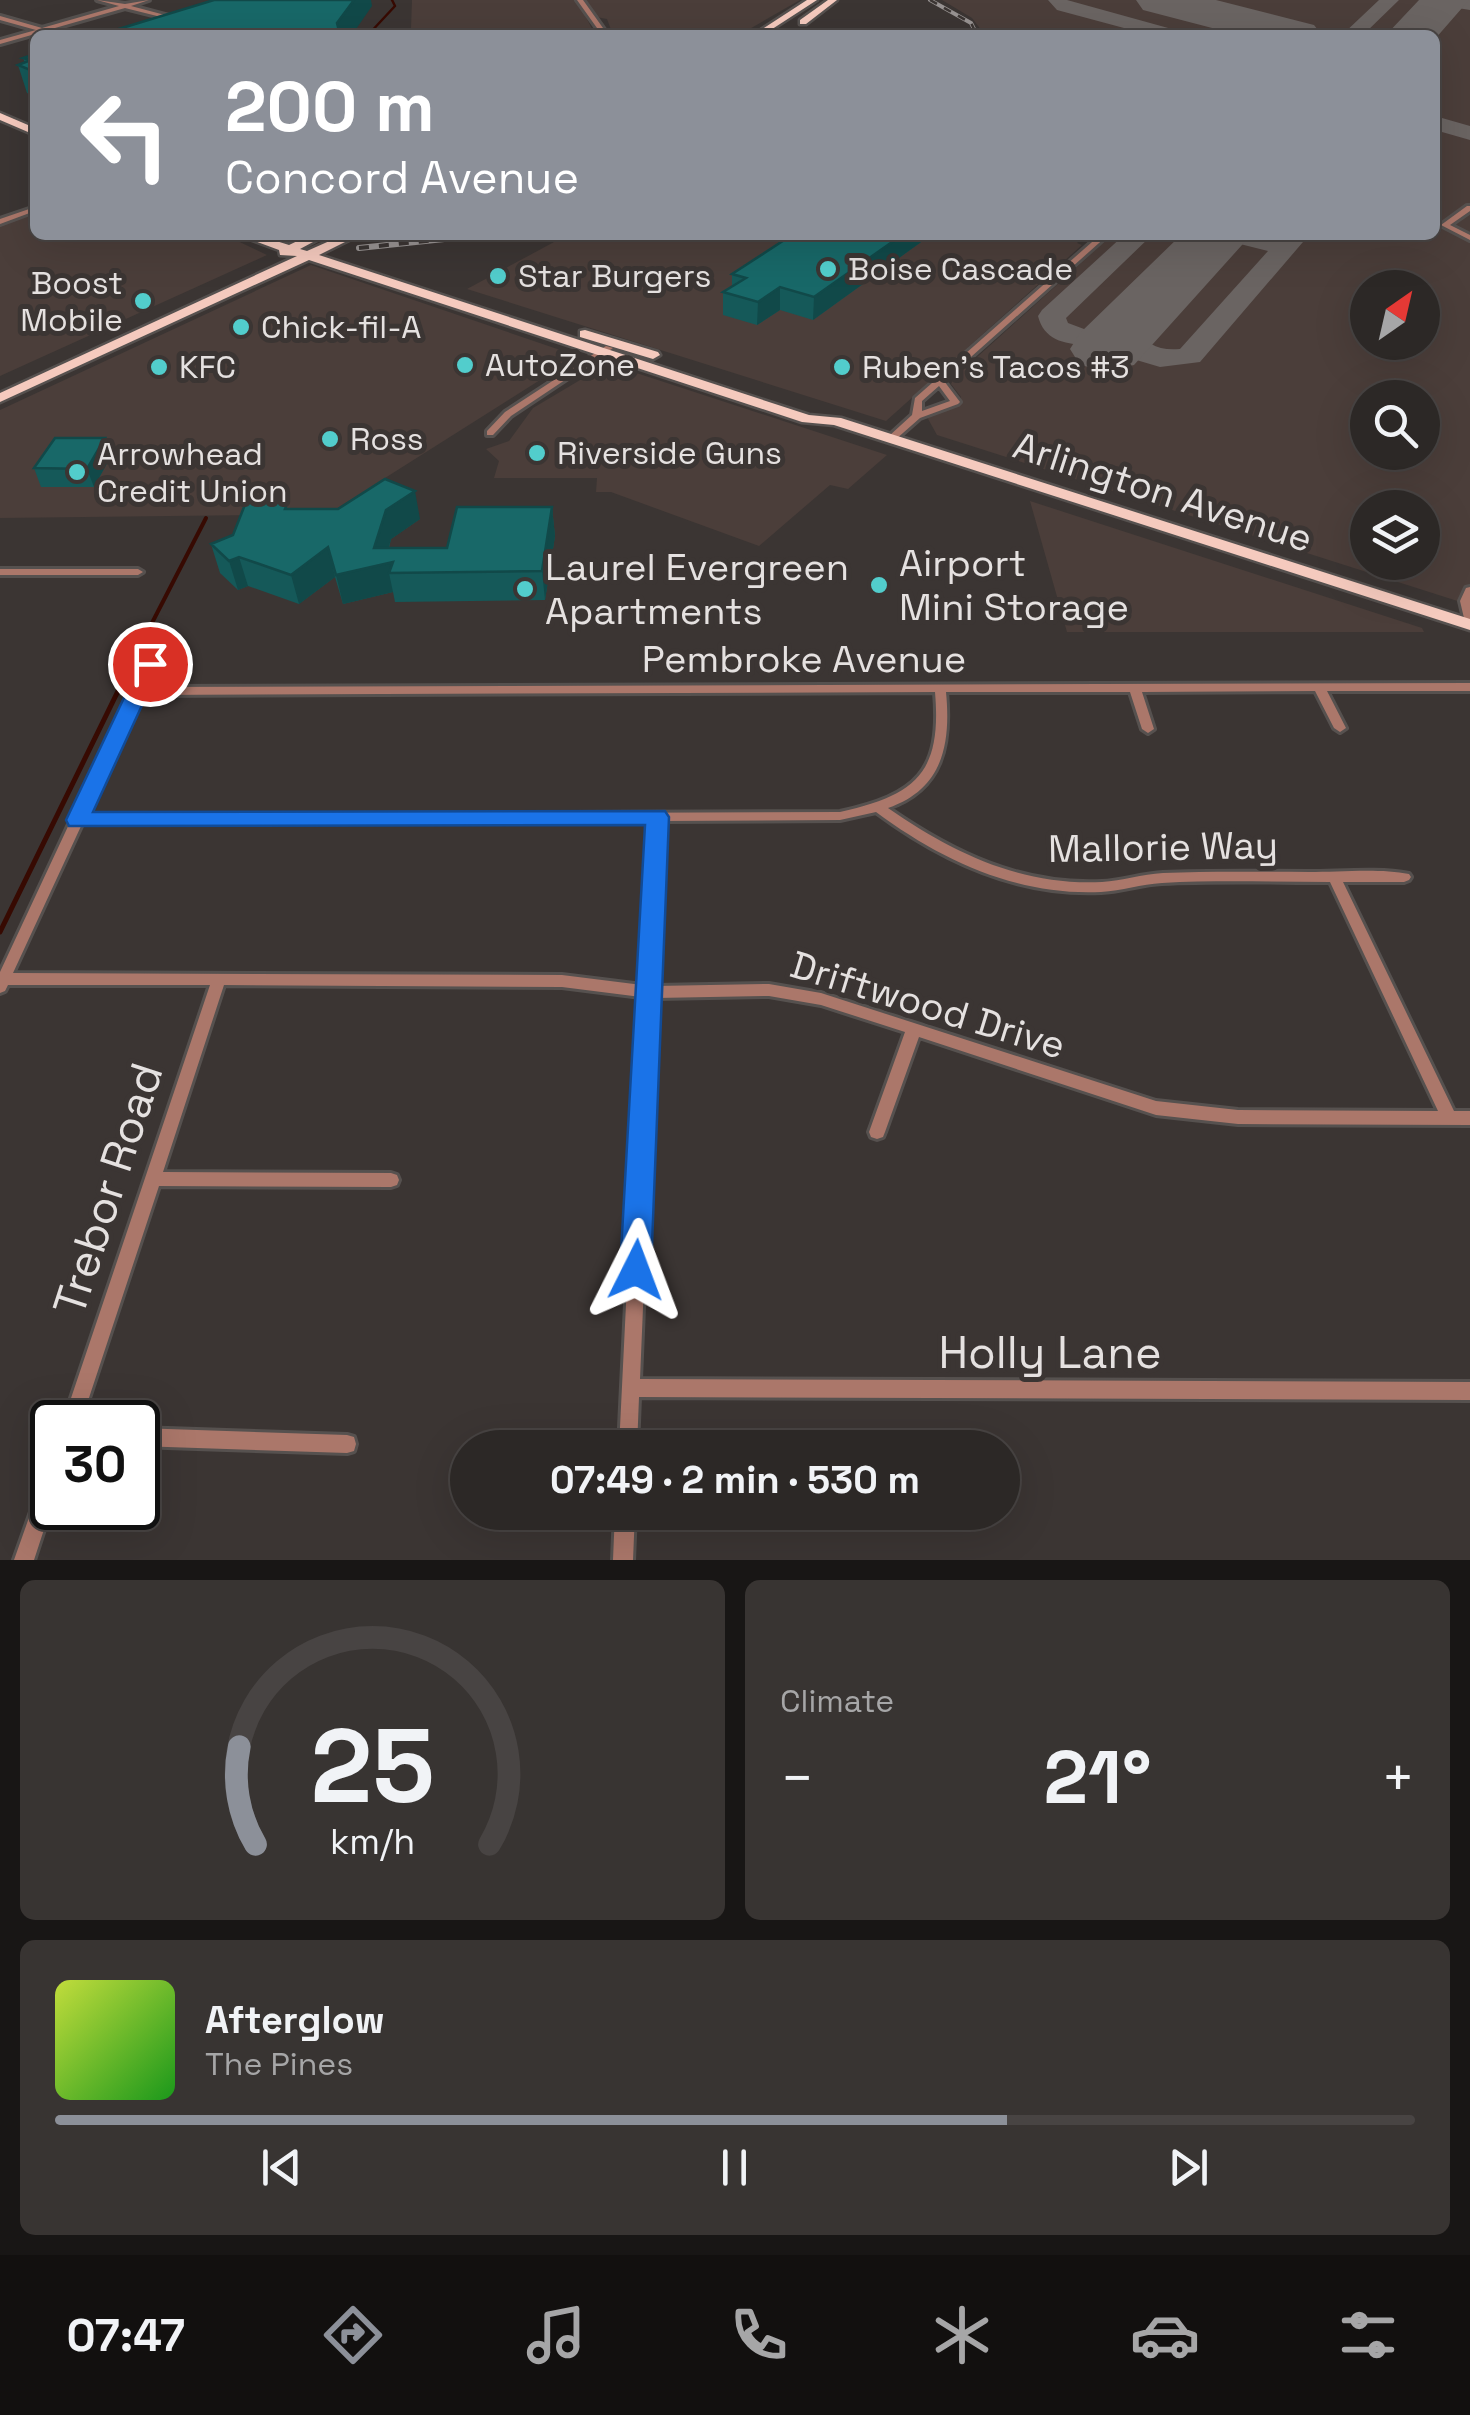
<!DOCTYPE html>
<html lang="en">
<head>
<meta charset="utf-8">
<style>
  :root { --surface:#2c2826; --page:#383432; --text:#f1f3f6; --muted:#a6a6a7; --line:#484443; --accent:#8c9099 }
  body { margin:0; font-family:"Space Grotesk",sans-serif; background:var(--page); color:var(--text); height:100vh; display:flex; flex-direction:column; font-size:38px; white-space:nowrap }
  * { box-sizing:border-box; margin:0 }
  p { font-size:32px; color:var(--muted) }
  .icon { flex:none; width:55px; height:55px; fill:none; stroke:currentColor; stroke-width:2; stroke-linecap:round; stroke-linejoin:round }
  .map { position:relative; height:1560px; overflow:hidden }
  .side { display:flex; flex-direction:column; gap:20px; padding:20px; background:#181615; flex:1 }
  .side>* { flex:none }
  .hud { position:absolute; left:30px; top:30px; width:1410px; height:210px; border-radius:15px; box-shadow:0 10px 40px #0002,0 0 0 2px var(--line); background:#8c9099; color:#fff; overflow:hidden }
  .needle { width:65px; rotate:34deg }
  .fabs { position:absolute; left:1350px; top:270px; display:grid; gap:20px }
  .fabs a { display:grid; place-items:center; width:90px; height:90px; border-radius:50%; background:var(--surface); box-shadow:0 10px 40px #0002,0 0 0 2px var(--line); font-size:50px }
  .speed { position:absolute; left:30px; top:1400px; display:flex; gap:20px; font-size:50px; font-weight:700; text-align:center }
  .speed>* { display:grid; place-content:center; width:130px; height:130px; border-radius:50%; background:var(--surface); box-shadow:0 10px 40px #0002,0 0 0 2px var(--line); line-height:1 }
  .speed .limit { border:5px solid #111; border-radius:15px; background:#fff; color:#111 }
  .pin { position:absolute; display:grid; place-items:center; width:85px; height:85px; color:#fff; margin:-42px; border:5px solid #fff; border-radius:50%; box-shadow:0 2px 10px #0007 }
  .me { position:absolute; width:110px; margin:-55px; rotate:3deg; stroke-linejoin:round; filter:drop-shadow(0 0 8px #0008) }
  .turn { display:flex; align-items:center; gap:35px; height:210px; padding:0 30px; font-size:45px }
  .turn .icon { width:130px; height:130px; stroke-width:2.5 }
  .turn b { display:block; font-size:70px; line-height:85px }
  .big { font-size:75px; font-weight:700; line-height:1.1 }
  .side .tile { flex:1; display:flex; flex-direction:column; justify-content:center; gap:15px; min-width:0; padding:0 35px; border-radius:15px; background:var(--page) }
  .side .dial { align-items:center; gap:0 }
  .dial svg { height:260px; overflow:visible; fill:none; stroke:var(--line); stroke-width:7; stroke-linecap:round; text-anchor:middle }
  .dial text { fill:var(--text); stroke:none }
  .song { display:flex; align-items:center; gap:30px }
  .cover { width:120px; height:120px; border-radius:15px; background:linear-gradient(135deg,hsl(70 70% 55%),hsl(120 70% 35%)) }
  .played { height:10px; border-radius:5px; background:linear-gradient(90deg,var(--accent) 70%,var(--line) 70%) }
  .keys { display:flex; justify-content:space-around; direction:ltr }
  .heat { display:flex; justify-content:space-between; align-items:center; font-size:55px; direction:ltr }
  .side .tiles { flex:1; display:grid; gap:20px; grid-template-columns:1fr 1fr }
  .tile:last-child { grid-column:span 2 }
  .trip { position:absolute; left:450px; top:1430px; width:570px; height:100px; border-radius:50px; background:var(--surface); box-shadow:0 10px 40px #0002,0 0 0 2px var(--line); font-weight:700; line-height:100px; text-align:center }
  .tab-bar { display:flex; height:160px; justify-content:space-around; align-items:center; background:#12100f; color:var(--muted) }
  .tab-bar .icon { width:70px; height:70px }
  .tab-bar .on { color:var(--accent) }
  .tab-bar b { font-size:45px; color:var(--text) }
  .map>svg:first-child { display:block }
  .built { fill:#4b3e3a; fill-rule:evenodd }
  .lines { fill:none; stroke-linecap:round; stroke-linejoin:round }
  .stream-far2 { stroke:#370a02; stroke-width:2.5 }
  .stream-far1 { stroke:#370a02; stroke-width:4 }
  .stream { stroke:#370a02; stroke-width:5 }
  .taxiway { fill:#6a6462; fill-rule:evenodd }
  .runway { fill:#6a6462; fill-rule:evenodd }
  .street-casing { stroke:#56514f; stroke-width:6 }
  .primary-casing { stroke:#56514f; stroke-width:5 }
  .street { fill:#ab776a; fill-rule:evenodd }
  .primary { fill:#f5cabe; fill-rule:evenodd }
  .rail-far1-casing { stroke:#989392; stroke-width:4 }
  .rail-casing { stroke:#989392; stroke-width:6 }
  .rail-far1 { stroke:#3b3533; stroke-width:2.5; stroke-dasharray:8; stroke-linecap:butt }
  .rail { stroke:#3b3533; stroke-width:4; stroke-dasharray:10; stroke-linecap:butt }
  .wall { fill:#155959 }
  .shaded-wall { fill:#114949 }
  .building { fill:#186868; stroke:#114949; stroke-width:2.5 }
  .route { fill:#1a73e8; stroke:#114b97; stroke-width:2.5 }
  .poi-dot { fill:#52cdcc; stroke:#3b3533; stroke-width:4 }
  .labels { text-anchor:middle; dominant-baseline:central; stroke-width:10; stroke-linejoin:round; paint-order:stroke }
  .far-poi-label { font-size:32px; fill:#e5e1e0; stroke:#3b3533; text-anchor:start }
  .street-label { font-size:38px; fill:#e5e1e0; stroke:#3b3533 }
  .poi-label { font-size:38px; fill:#e5e1e0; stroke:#3b3533; text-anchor:start }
  .near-street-label { font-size:45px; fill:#e5e1e0; stroke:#3b3533 }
</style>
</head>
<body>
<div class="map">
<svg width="1470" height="1560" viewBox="0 0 1470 1560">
  <rect width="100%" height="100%" fill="#3b3533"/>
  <!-- built -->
  <path class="built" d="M412,0H800L739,35H613L607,19L585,15L595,35H470L411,28Z
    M942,0H1470V605L937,435L927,417L958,406L961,397L951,384L954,378L1112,235H1435V35H985L972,18ZM1368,288H1422V342H1368ZM1368,398H1422V452H1368ZM1368,508H1422V562H1368Z
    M35,213V235H225L267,255L0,376V226Z
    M567,235H1085L1077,243L1082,245L886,421L467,289Z
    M311,265L578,356L328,514L0,518V410Z
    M607,364H609L887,455L848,489L830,485L759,546L611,492H596L597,478H494L499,461L486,449L509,441L533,408Z
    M1030,501L1422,628L1424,632H1067Z"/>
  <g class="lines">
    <!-- stream-far2 -->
    <path class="stream-far2" d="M368,35L395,6L392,0"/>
    <!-- stream-far1 -->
    <path class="stream-far1" d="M118,689L206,518"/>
    <!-- stream -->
    <path class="stream" d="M0,932L120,687"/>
    <!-- taxiway -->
    <path class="taxiway" d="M1048,0H1067L1179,31L1182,35H1150L1057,10Z
      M1379,0H1399L1363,35H1342Z
      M1437,0H1470V10L1439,5Z
      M1435,116L1470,126V140L1435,130Z
      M1124,235H1152L1066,318L1068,323L1084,329L1133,327C1146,344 1158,351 1180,349L1268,251L1224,240L1220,235H1309L1200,362L1160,367L1133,359L1115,342C1087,346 1046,350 1038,316L1042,310Z"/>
    <!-- runway -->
    <path class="runway" d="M1136,0H1216L1314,25L1322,35H1239L1143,10Z
      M1419,0H1469L1435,39V35H1386Z
      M1181,235H1251L1134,365L1107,371L1080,365L1070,349L1080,333Z"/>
    <defs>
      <path id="street" d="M97,0L125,4L149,0L131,6L180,19L177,21L125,8L48,30L63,35L42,32L0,44V40L36,30L0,20V16L42,28L119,6Z
        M577,0H583L608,35H602Z
        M1467,206H1470V211L1450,225L1470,235V240L1441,225Z
        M35,207V211L0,224V219Z
        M1100,235H1108L944,381L960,402L958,404L920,418L895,440H889V436L912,415L915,398ZM939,386L950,401L922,411V401Z
        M606,346L613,348L511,416L493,435H487V431L505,412Z
        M0,569H138L143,572L138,575H0Z
        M1470,587V621L1464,618L1460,601L1466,588Z
        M163,633L169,636L145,687L1470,683V691H1327L1346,728L1340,732L1334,728L1315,691L1142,692L1154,729L1148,733L1142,729L1130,692H946C951,744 943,789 888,808C953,853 1021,886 1102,882C1122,881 1142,874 1163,873C1211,871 1260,872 1309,872C1339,872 1380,868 1409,874L1411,877L1409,880L1404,882H1343L1454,1111H1470V1125L1238,1124L1156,1115L919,1037L885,1132L883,1137L877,1139L871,1137L869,1132L905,1032L821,1005L769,996L656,998L640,1379L1470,1382V1400L639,1397L637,1448H619L641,997L562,987L224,985L163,1172L391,1173L397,1175L399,1180L397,1185L391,1187L159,1186L81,1422H63L210,985H8L5,991L0,993V972L157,636ZM935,692C942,773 916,795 840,812L86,815L142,695ZM876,812C942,861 1018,896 1101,892C1122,891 1141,884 1162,883C1217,880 1274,882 1330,882L1438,1111L1238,1110L1156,1101L821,993L769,984L656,986L663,821L840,820ZM650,821L642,985L562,975L13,973L82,824Z
        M138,1428L347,1435L354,1437L356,1444L354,1451L347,1453L138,1446Z
        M52,1469V1505L34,1560H14L43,1478L45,1471Z
        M615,1512H635L633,1560H613Z"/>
      <path id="primary" d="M807,0H817L763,35H753Z
        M828,0H837L806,24H800V20Z
        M0,113L35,128V135L0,120Z
        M239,235H257L289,245L310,235H326L300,249L307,251L343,235H359L319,255L809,415L841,418L1470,619V630L834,425L802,422L309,260L0,402V393L297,256L280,255L279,250Z
        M585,330L658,352L660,355L653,359L580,337V331Z"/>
    </defs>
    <!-- street casing -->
    <use href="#street" class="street-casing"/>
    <!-- primary casing -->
    <use href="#primary" class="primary-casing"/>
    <!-- street -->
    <use href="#street" class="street"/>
    <!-- primary -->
    <use href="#primary" class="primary"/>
    <defs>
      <path id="rail-far1" d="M930,0L971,23L977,35"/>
      <path id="rail" d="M359,248L482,235"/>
    </defs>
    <!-- rail-far1 casing -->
    <use href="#rail-far1" class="rail-far1-casing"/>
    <!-- rail casing -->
    <use href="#rail" class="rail-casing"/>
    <!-- rail-far1 -->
    <use href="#rail-far1" class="rail-far1"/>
    <!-- rail -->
    <use href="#rail" class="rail"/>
  </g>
  <!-- wall -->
  <path class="wall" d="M35,54V97L27,93L18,65L25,63L23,58Z
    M792,235H957L948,242L928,237L813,320L780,310L757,325L723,315V292L732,287V274Z
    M111,456L94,487H41L34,468Z
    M552,507L555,536L545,600L395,602L393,592L343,604L335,577L299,604L248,586L238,590L220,573L211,544L290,509L420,519L391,539L389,548H447Z"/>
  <!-- shaded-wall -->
  <path class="shaded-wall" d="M354,0H371L372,6L352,35H339L337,23Z
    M902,235H928V237L813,320L814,297Z
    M780,287V310L757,325L758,302Z
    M105,438L111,456L94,487L87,469Z
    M415,491L420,519L391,539L384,564L393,562L389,573L393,592L343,604L336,575L374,548L386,510Z
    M552,507L555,536L545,600L542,571Z
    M328,547L335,577L299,604L291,575Z
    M239,557L248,586L238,590L229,561Z"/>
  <!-- building -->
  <path class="building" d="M214,0H354L337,23L340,35H99Z
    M35,54V72L18,65L31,60L23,58Z
    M792,235H902L814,297L780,287L758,302L723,292L746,278L732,274Z
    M55,438H105L87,469L34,468Z
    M385,479L415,491L386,510L374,548H447L457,507H552L542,571L389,573L393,562L336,575L328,547L291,575L239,557L229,561L211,544L233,535L246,502L288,501L285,509H338Z"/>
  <!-- route -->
  <path class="route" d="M150,657L161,664L93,812L665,811L669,817L651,1270L647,1280L636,1284L625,1280L620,1270L645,825L69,826L66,820L140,664Z"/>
  <!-- markers -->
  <g class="poi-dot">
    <circle cx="828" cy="269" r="10"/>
    <circle cx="498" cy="276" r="10"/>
    <circle cx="143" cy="301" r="10"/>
    <circle cx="241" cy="327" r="10"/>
    <circle cx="465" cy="365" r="10"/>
    <circle cx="159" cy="367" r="10"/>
    <circle cx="842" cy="367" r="10"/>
    <circle cx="330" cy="439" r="10"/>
    <circle cx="537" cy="453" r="10"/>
    <circle cx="77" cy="472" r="10"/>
    <circle cx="879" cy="585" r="10"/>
    <circle cx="525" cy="589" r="10"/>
  </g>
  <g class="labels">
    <!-- far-poi labels -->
    <g class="far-poi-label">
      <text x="848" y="269">Boise Cascade</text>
      <text x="518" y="276">Star Burgers</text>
      <text x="123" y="283" text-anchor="end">Boost<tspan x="123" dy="37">Mobile</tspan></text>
      <text x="261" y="327">Chick-fil-A</text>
      <text x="485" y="365">AutoZone</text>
      <text x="179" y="367">KFC</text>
      <text x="862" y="367">Ruben's Tacos #3</text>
      <text x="350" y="439">Ross</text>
      <text x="557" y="453">Riverside Guns</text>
      <text x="97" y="454">Arrowhead<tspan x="97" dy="37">Credit Union</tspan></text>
    </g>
    <!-- street labels -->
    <g class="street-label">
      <text transform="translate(1163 492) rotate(18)">Arlington Avenue</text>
      <text x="804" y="659">Pembroke Avenue</text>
      <text transform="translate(1163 847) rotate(-1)">Mallorie Way</text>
      <text transform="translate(928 1005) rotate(17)">Driftwood Drive</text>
    </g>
    <!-- poi labels -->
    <g class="poi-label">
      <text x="899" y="563">Airport<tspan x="899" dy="44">Mini Storage</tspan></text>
      <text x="545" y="567">Laurel Evergreen<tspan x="545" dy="44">Apartments</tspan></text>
    </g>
    <!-- near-street labels -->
    <g class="near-street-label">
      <text transform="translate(108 1189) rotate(-72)">Trebor Road</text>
      <text x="1050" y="1352">Holly Lane</text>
    </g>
  </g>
</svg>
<div class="fabs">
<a><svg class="needle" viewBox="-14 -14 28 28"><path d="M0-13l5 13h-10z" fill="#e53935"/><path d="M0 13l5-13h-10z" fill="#a6a6a7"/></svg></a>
<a><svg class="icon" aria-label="search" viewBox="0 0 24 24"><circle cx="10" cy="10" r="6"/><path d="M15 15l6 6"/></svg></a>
<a><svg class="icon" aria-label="layers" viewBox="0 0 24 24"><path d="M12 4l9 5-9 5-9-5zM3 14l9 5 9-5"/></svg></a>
</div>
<div class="speed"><div class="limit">30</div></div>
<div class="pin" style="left:150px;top:664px;background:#d93025"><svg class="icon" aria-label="arrive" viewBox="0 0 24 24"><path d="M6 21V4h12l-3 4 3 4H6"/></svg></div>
<svg class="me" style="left:636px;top:1270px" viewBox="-20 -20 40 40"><path d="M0-17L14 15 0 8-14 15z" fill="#1a73e8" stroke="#fff" stroke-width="4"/></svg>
<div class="trip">07:49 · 2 min · 530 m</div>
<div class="hud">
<div class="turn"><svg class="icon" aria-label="left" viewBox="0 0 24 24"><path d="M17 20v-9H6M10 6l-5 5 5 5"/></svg><div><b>200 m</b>Concord Avenue</div></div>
</div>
</div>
<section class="side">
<div class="tiles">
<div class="tile dial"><svg viewBox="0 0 100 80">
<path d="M14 69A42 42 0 1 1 86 69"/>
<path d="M14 69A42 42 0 0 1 9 39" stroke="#8c9099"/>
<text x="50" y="56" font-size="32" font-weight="700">25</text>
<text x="50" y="72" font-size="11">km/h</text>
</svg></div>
<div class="tile"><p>Climate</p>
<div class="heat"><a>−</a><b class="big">21°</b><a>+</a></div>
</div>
<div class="tile">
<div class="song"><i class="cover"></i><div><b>Afterglow</b><p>The Pines</p></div></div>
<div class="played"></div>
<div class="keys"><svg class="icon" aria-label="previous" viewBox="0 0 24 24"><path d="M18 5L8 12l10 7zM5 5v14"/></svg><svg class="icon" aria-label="pause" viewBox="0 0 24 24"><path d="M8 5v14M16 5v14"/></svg><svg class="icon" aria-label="next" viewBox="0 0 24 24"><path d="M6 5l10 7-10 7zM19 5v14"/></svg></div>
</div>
</div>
</section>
<nav class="tab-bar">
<b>07:47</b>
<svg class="icon on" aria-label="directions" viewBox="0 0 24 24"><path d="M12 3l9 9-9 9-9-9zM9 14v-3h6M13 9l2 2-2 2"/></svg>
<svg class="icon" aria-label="music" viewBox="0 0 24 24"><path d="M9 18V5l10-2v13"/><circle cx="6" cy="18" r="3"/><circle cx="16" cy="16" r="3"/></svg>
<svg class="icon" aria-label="phone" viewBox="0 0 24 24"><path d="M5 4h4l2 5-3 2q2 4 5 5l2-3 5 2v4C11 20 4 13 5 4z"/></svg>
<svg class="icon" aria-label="climate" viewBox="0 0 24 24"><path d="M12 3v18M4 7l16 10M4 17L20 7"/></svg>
<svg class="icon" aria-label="car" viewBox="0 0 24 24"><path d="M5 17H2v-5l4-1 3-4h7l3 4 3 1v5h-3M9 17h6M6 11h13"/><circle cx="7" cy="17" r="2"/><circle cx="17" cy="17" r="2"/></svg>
<svg class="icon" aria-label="filters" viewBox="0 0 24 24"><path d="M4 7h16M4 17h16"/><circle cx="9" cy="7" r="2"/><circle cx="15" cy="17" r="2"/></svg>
</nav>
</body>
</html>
